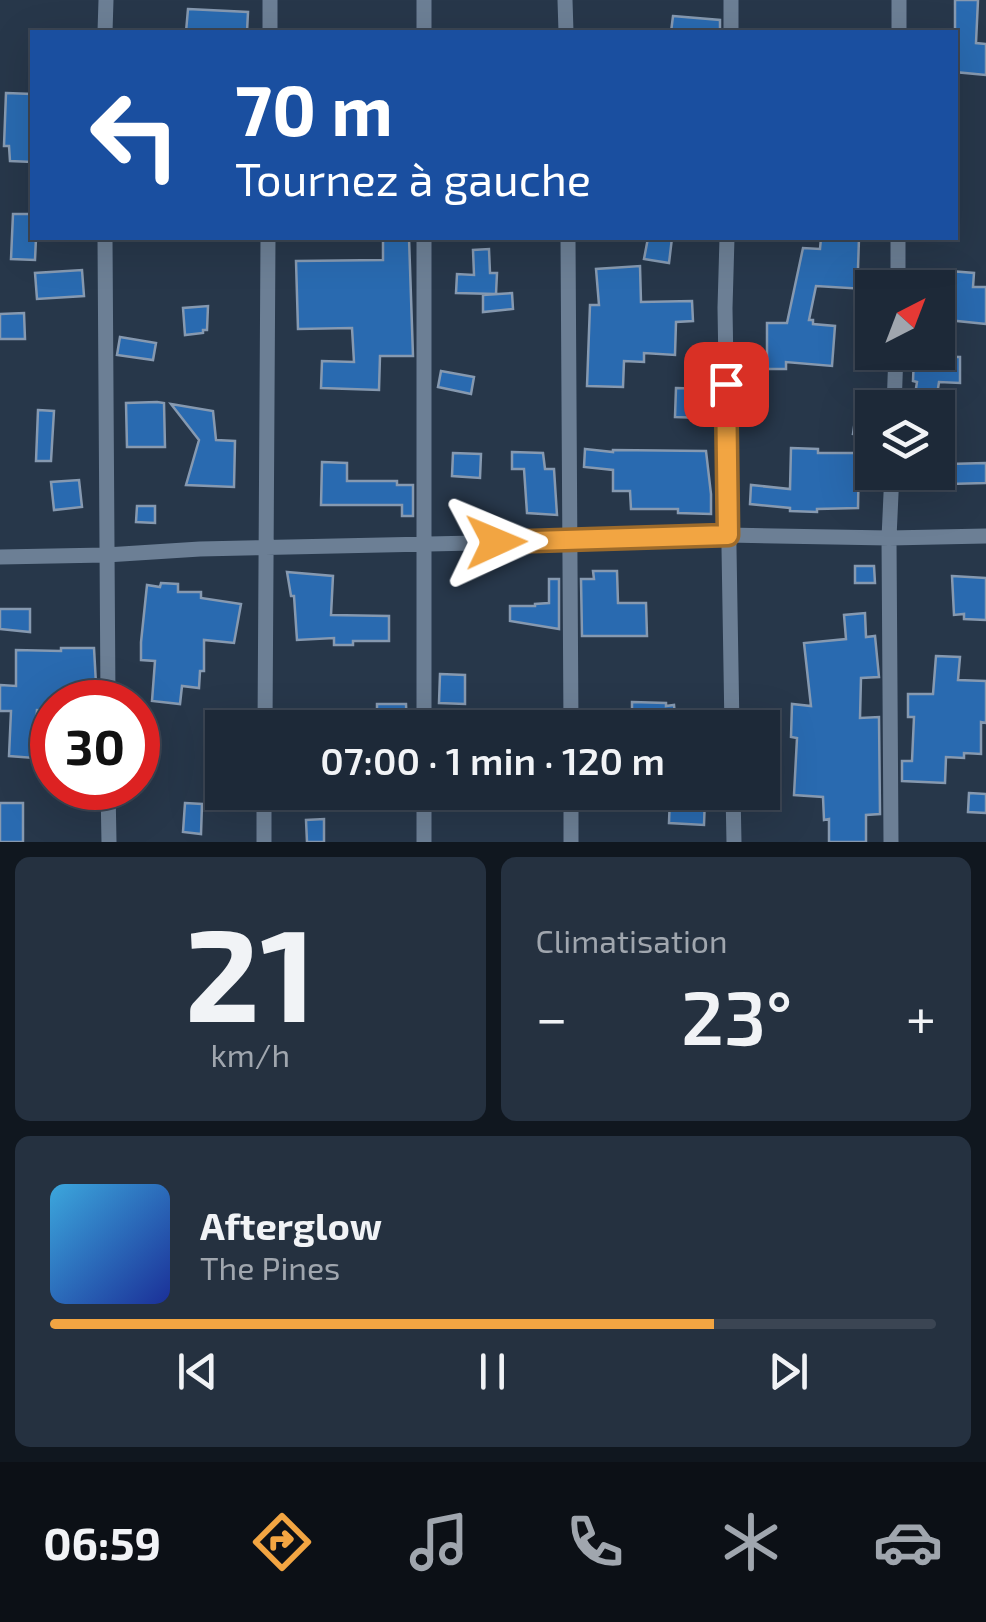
<!DOCTYPE html>
<html lang="fr">
<head>
<meta charset="utf-8">
<style>
  :root { --surface:#1d2938; --page:#253140; --text:#f1f3f6; --muted:#a0a6ae; --line:#3b4553; --accent:#f2a542 }
  body { margin:0; font-family:"Exo 2",sans-serif; background:var(--page); color:var(--text); height:100vh; display:flex; flex-direction:column; font-size:38px; white-space:nowrap }
  * { box-sizing:border-box; margin:0 }
  p { font-size:32px; color:var(--muted) }
  .icon { flex:none; width:55px; height:55px; fill:none; stroke:currentColor; stroke-width:2; stroke-linecap:round; stroke-linejoin:round }
  .map { position:relative; height:842px; overflow:hidden }
  .panel { display:flex; flex-direction:column; gap:15px; padding:15px; background:#10171f; flex:1 }
  .panel>* { flex:none }
  .guide { position:absolute; left:30px; top:30px; width:928px; height:210px; border-radius:0px; box-shadow:0 10px 40px #0002,0 0 0 2px var(--line); background:#1a4fa0; color:#fff; overflow:hidden }
  .needle { width:65px; rotate:42deg }
  .controls { position:absolute; left:855px; top:270px; display:grid; gap:20px }
  .controls a { display:grid; place-items:center; width:100px; height:100px; border-radius:0px; background:var(--surface); box-shadow:0 10px 40px #0002,0 0 0 2px var(--line); font-size:50px }
  .speed { position:absolute; left:30px; top:680px; display:flex; gap:20px; font-size:50px; font-weight:700; text-align:center }
  .speed>* { display:grid; place-content:center; width:130px; height:130px; border-radius:50%; background:var(--surface); box-shadow:0 10px 40px #0002,0 0 0 2px var(--line); line-height:1 }
  .speed .limit { border:15px solid #d22; background:#fff; color:#111 }
  .pin { position:absolute; display:grid; place-items:center; width:85px; height:85px; color:#fff; margin:-42px; border-radius:20px; box-shadow:0 5px 15px #0006 }
  .me { position:absolute; width:110px; margin:-55px; rotate:89deg; stroke-linejoin:round; filter:drop-shadow(0 0 8px #0008) }
  .turn { display:flex; align-items:center; gap:35px; height:210px; padding:0 40px; font-size:45px }
  .turn .icon { width:130px; height:130px; stroke-width:2.5 }
  .turn b { display:block; font-size:70px; line-height:85px }
  .big { font-size:75px; font-weight:600; line-height:1.1 }
  .panel .tile { flex:1; display:flex; flex-direction:column; justify-content:center; gap:15px; min-width:0; padding:0 35px; border-radius:15px; background:var(--page) }
  .panel .dial { align-items:center; gap:0 }
  .dial b { font-size:130px; line-height:1 }
  .song { display:flex; align-items:center; gap:30px }
  .cover { width:120px; height:120px; border-radius:15px; background:linear-gradient(135deg,hsl(200 70% 55%),hsl(230 70% 35%)) }
  .played { height:10px; border-radius:5px; background:linear-gradient(90deg,var(--accent) 75%,var(--line) 75%) }
  .keys { display:flex; justify-content:space-around; direction:ltr }
  .heat { display:flex; justify-content:space-between; align-items:center; font-size:55px; direction:ltr }
  .panel .tiles { flex:1; display:grid; gap:15px; grid-template-columns:1fr 1fr }
  .tile:last-child { grid-column:span 2 }
  .trip { position:absolute; left:205px; top:710px; width:575px; height:100px; border-radius:0px; background:var(--surface); box-shadow:0 10px 40px #0002,0 0 0 2px var(--line); font-weight:600; line-height:100px; text-align:center }
  .menu { display:flex; height:160px; justify-content:space-around; align-items:center; background:#0c1016; color:var(--muted) }
  .menu .icon { width:70px; height:70px }
  .menu .on { color:var(--accent) }
  .menu b { font-size:45px; color:var(--text) }
  .map>svg:first-child { display:block }
  .building { fill:#296ab0; stroke:#8699b0; stroke-width:2.5 }
  .lines { fill:none; stroke-linecap:round; stroke-linejoin:round }
  .street { stroke:#6c7f95; stroke-width:15 }
  .route-casing { stroke:#9d6b2b; stroke-width:25 }
  .route { stroke:#f2a542; stroke-width:18 }
</style>
</head>
<body>
<div class="map">
<svg width="986" height="842" viewBox="0 0 986 842">
  <rect width="100%" height="100%" fill="#27374a"/>
  <!-- building -->
  <path class="building" d="M955,0H978L976,43L986,44V75L955,72Z
    M188,9L248,12L247,32H186Z
    M673,16L720,20V32H671Z
    M6,93L32,94V162L10,161L9,146H4Z
    M13,214H32V238H36L35,260L11,259Z
    M383,238H409L413,356H380L379,390L321,388L322,361L354,362L352,328L298,329L296,261L383,260Z
    M648,238H672L669,263L644,259Z
    M821,238H859L858,269L866,270L865,289L816,286L809,320H813V324L835,326L832,366L786,362V369H767V323H787L803,248L820,249Z
    M489,249L490,273H497L496,294L456,293L457,274L474,275L473,250Z
    M640,266L641,302L692,301L693,321L676,322L675,355L644,353V362L624,361L623,387L587,386L590,305H599L596,269Z
    M82,270L84,296L37,299L35,273Z
    M950,271L974,273L973,287H986V324L938,319V299H947Z
    M512,293L513,309L483,312V295Z
    M208,306L207,330H203V333L185,335L183,308Z
    M24,313L25,339H0V314Z
    M120,337L156,343L153,360L117,355Z
    M914,356L960,357V383L939,382L935,408H913L917,382L913,381Z
    M441,371L474,377L471,394L438,387Z
    M676,388L705,389L704,418L675,417Z
    M858,399L872,401V437L853,434Z
    M157,402L164,403L165,447H127L126,403Z
    M171,404L213,411L216,440L235,441L234,487L186,485L199,440Z
    M38,410L54,411L51,461H36Z
    M791,448L818,449V453H859L858,508L817,509V512L790,511V508L750,504L751,485L790,489Z
    M585,449L613,452V450L706,451L711,494V514L678,513V509H631L630,491H613V470L584,467Z
    M512,452L543,453L545,469H554L557,515L527,513L524,469H512Z
    M453,453L481,454L480,478L452,476Z
    M322,462L347,463V481H397V485H413V516H402V505H321Z
    M986,463V483L949,484V464Z
    M79,480L82,507L54,510L51,482Z
    M137,506H155V523L136,522Z
    M855,566H874L875,583H855Z
    M593,571H617L618,603H646L647,636H582L581,579H594Z
    M287,572L333,576L331,615L389,616V641H353V645H334V638L297,640L294,596H291Z
    M952,576L986,578V620L964,619V614L954,615Z
    M549,579H559V629L510,621V606H535V604L549,603Z
    M161,583L178,584V592H201V598L241,604L234,643L204,640V671H200L199,688L182,686L180,704L152,701L155,661L141,660V642L147,585L160,587Z
    M0,609H30V632L0,629Z
    M865,613L866,637L875,636L879,677L861,678L860,718L879,717L880,814L866,815V842H829V819L824,820L823,797L794,795L797,738L791,737L792,704L811,706L804,643L846,639L844,615Z
    M61,648H94L97,702H52V711L37,710L34,758L9,756L11,711H0V685L16,686V650L61,651Z
    M936,656L960,657L958,680L986,681V723L981,722V754L964,753V758L946,757L945,783L902,781V761H912L914,717H908V694H933Z
    M440,674L465,675V704L439,703Z
    M632,702L666,703V706L674,705L676,728H657V723H632Z
    M377,704H406L407,728H377Z
    M969,793L986,794V813L968,812Z
    M670,795L705,797L704,825L669,823Z
    M0,803H23V842H0Z
    M185,803L202,804L201,834L183,832Z
    M324,819V842H307L306,820Z"/>
  <g class="lines">
    <!-- street -->
    <path class="street" d="M565,0L566,32
      M105,32L106,0
      M270,32V0
      M424,32V0
      M731,32V0
      M899,32V0
      M105,238L108,702
      M568,238L571,728
      M727,238L725,308L732,728
      M898,288V238
      M894,408L896,352
      M0,557L106,555L200,549L570,541L728,535L889,538L986,536
      M265,728L268,238
      M424,728V238
      M108,788L109,842
      M264,792V842
      M424,792V842
      M571,792V842
      M733,792L734,842
      M891,842L889,538L892,472"/>
  </g>
  <g class="lines">
    <defs>
      <path id="route" d="M496,542L728,535L726,384"/>
    </defs>
    <!-- route casing -->
    <use href="#route" class="route-casing"/>
    <!-- route -->
    <use href="#route" class="route"/>
  </g>
</svg>
<div class="controls">
<a><svg class="needle" viewBox="-14 -14 28 28"><path d="M0-13l5 13h-10z" fill="#e53935"/><path d="M0 13l5-13h-10z" fill="#a0a6ae"/></svg></a>
<a><svg class="icon" aria-label="layers" viewBox="0 0 24 24"><path d="M12 4l9 5-9 5-9-5zM3 14l9 5 9-5"/></svg></a>
</div>
<div class="speed"><div class="limit">30</div></div>
<div class="pin" style="left:726px;top:384px;background:#d93025"><svg class="icon" aria-label="arrive" viewBox="0 0 24 24"><path d="M6 21V4h12l-3 4 3 4H6"/></svg></div>
<svg class="me" style="left:496px;top:542px" viewBox="-20 -20 40 40"><path d="M0-17L14 15 0 8-14 15z" fill="#f2a542" stroke="#fff" stroke-width="4"/></svg>
<div class="trip">07:00 · 1 min · 120 m</div>
<div class="guide">
<div class="turn"><svg class="icon" aria-label="left" viewBox="0 0 24 24"><path d="M17 20v-9H6M10 6l-5 5 5 5"/></svg><div><b>70 m</b>Tournez à gauche</div></div>
</div>
</div>
<section class="panel">
<div class="tiles">
<div class="tile dial"><b>21</b><p>km/h</p></div>
<div class="tile"><p>Climatisation</p>
<div class="heat"><a>−</a><b class="big">23°</b><a>+</a></div>
</div>
<div class="tile">
<div class="song"><i class="cover"></i><div><b>Afterglow</b><p>The Pines</p></div></div>
<div class="played"></div>
<div class="keys"><svg class="icon" aria-label="previous" viewBox="0 0 24 24"><path d="M18 5L8 12l10 7zM5 5v14"/></svg><svg class="icon" aria-label="pause" viewBox="0 0 24 24"><path d="M8 5v14M16 5v14"/></svg><svg class="icon" aria-label="next" viewBox="0 0 24 24"><path d="M6 5l10 7-10 7zM19 5v14"/></svg></div>
</div>
</div>
</section>
<nav class="menu">
<b>06:59</b>
<svg class="icon on" aria-label="directions" viewBox="0 0 24 24"><path d="M12 3l9 9-9 9-9-9zM9 14v-3h6M13 9l2 2-2 2"/></svg>
<svg class="icon" aria-label="music" viewBox="0 0 24 24"><path d="M9 18V5l10-2v13"/><circle cx="6" cy="18" r="3"/><circle cx="16" cy="16" r="3"/></svg>
<svg class="icon" aria-label="phone" viewBox="0 0 24 24"><path d="M5 4h4l2 5-3 2q2 4 5 5l2-3 5 2v4C11 20 4 13 5 4z"/></svg>
<svg class="icon" aria-label="climate" viewBox="0 0 24 24"><path d="M12 3v18M4 7l16 10M4 17L20 7"/></svg>
<svg class="icon" aria-label="car" viewBox="0 0 24 24"><path d="M5 17H2v-5l4-1 3-4h7l3 4 3 1v5h-3M9 17h6M6 11h13"/><circle cx="7" cy="17" r="2"/><circle cx="17" cy="17" r="2"/></svg>
</nav>
</body>
</html>
